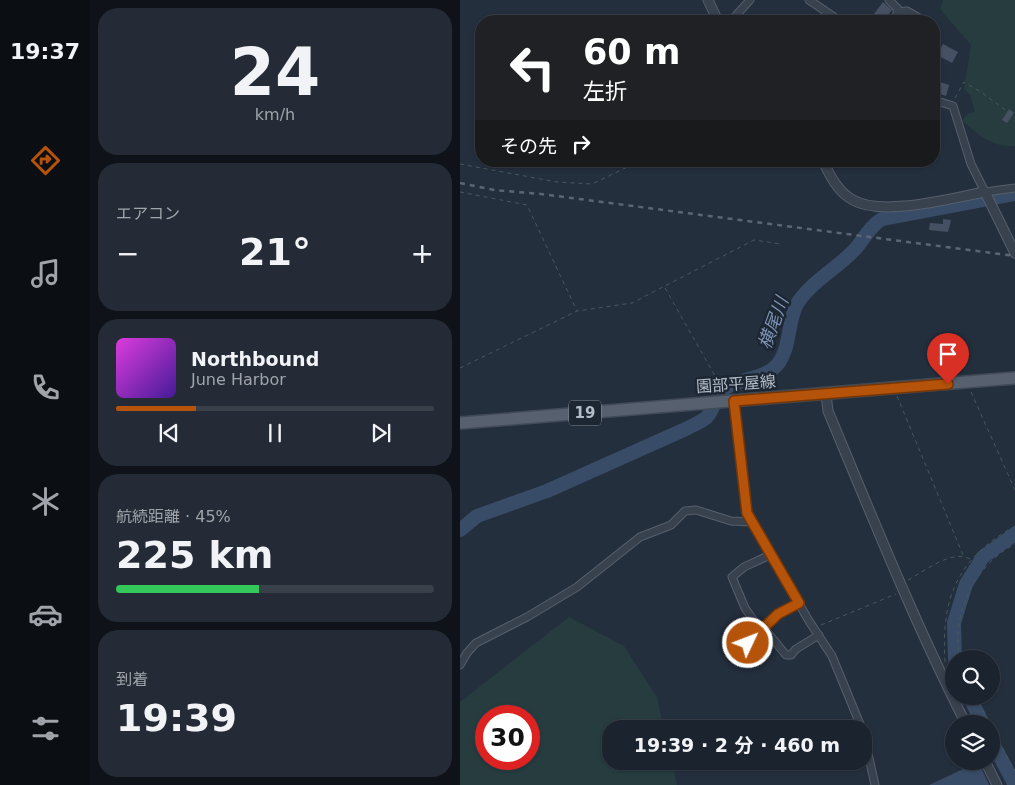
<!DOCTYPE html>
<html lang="ja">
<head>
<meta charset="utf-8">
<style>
  :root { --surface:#1b232e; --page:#242b36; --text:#f1f3f6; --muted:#a0a4aa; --line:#39404a; --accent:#b45309 }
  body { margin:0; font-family:"DejaVu Sans","Noto Sans JP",sans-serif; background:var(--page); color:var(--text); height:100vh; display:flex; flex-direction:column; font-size:19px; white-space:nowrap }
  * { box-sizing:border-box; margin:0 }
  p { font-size:16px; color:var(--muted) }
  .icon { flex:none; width:28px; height:28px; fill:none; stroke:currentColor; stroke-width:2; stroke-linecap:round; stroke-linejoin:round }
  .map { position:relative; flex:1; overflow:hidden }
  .sheet { display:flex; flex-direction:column; gap:8px; padding:8px; background:#0f1319; width:370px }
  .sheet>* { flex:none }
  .top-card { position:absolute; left:15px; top:15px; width:465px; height:152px; border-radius:20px; box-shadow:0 1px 4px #0004,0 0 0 1px var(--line); background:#202124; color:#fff; overflow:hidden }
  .fabs { position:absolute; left:485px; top:650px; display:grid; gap:10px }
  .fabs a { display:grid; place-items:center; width:55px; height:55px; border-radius:50%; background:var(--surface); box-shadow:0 1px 4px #0004,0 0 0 1px var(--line); font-size:25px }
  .speed { position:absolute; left:15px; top:705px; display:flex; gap:10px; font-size:25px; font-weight:700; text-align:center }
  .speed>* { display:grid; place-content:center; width:65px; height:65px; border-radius:50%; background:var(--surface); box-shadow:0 1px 4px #0004,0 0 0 1px var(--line); line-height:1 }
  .speed .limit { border:8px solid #d22; background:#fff; color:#111 }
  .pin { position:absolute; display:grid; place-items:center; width:42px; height:42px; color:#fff; margin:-51px -21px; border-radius:50% 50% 50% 0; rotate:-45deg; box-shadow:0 0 5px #0007 }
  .pin .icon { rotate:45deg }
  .me { position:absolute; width:55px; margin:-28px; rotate:47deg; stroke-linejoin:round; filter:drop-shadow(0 0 4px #0008) }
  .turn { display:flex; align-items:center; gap:18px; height:105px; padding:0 25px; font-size:22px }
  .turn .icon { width:65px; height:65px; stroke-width:2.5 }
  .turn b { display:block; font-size:35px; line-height:42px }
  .then { display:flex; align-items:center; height:48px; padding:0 25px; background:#0003; gap:10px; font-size:19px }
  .big { font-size:38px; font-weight:700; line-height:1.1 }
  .sheet .widget { flex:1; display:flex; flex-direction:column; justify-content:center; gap:8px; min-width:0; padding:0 18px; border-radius:20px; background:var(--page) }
  .sheet .dial { align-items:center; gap:0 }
  .dial b { font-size:65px; line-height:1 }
  .song { display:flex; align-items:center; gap:15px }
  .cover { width:60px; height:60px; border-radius:8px; background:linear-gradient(135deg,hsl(300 70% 55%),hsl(260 70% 35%)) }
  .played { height:5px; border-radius:2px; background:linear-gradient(90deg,var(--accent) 25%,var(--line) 25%) }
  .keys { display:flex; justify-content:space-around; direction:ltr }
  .heat { display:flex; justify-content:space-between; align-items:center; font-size:28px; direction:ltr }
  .charge { height:8px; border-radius:4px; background:linear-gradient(90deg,#34c759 45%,var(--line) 0) }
  .trip { position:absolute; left:142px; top:720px; width:270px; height:50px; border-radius:20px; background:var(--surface); box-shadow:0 1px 4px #0004,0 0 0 1px var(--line); font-weight:700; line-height:50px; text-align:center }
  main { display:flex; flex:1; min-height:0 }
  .dock { display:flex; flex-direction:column; width:90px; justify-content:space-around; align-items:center; background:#0b0e12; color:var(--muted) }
  .dock .icon { width:35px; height:35px }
  .dock .selected { color:var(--accent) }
  .dock b { font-size:22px; color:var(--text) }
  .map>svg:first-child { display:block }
  .green { fill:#263c3f; fill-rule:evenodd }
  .water { fill:#394c67 }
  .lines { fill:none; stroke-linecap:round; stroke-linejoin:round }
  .river { stroke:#394c67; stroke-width:14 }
  .building { fill:#455162 }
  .minor-casing { stroke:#565f6c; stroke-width:9 }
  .tertiary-casing { stroke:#565f6c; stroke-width:11 }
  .primary-casing { stroke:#414a57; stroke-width:14 }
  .path { stroke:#44595c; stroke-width:1; stroke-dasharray:4 4; stroke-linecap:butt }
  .minor { stroke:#38414e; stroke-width:7 }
  .tertiary { stroke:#38414e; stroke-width:9 }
  .primary { stroke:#56606e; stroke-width:11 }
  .rail { stroke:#5a6575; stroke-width:2.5; stroke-dasharray:5 5; stroke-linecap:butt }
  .route-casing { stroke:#753606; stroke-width:12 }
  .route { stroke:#b45309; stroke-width:9 }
  .labels { text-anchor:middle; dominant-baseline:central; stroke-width:5; stroke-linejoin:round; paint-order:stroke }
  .shield { fill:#1d2633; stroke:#878f9c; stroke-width:1 }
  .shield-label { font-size:15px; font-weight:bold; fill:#b4bcc9 }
  .street-label { font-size:16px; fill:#b4bcc9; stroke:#1d2633 }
  .water-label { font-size:18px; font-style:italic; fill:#7c92b1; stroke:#1d2633 }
</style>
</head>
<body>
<main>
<nav class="dock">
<b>19:37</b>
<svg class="icon selected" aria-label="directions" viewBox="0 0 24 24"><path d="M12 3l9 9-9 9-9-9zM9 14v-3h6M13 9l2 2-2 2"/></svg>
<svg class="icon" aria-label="music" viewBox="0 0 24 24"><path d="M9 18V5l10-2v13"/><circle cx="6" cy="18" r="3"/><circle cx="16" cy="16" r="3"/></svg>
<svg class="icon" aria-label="phone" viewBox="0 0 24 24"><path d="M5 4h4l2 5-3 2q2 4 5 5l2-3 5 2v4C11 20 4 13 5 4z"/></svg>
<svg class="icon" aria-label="climate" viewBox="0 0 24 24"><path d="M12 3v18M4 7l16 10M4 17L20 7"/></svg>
<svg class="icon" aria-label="car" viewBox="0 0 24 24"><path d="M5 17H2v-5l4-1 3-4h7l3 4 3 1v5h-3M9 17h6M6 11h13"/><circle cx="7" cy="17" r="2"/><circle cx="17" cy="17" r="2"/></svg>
<svg class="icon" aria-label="filters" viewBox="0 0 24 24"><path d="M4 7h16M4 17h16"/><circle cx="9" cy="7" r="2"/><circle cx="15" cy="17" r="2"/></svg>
</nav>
<section class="sheet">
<div class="widget dial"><b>24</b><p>km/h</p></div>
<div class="widget"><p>エアコン</p>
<div class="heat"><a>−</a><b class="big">21°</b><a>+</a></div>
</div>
<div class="widget">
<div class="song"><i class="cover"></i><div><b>Northbound</b><p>June Harbor</p></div></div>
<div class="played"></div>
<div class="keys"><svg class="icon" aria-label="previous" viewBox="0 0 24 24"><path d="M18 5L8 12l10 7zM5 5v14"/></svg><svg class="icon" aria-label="pause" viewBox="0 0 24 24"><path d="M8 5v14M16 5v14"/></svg><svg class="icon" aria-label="next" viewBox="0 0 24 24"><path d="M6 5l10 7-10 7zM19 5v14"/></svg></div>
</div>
<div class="widget"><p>航続距離 · 45%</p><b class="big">225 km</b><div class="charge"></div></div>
<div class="widget"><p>到着</p><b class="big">19:39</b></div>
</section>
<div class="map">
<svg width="555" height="785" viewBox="0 0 555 785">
  <rect width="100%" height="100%" fill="#242f3e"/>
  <!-- green -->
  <path class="green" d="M483,0H555V146C532,147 520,136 503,121V119L509,113L515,112L510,95L504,89L511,45L480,9Z
    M109,617L164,646L197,697L204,729H151V761H212L217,785H0V702ZM69,716V759H26V716Z"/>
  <!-- water -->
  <path class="water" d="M514,764L520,765L529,785H469Z"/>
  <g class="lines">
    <!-- river -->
    <path class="river" d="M0,530L17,516L87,491L228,428C233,425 243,421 247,417C255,407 257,392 269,386C283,378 306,378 317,365C331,348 327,323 337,304C350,282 380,267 397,247C405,237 411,225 422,219L555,194
      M495,659L494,623L506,584L523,557L555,534
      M509,696L523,724
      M531,740L555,785"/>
  </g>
  <!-- building -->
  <path class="building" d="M423,2L432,10L423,21H415L411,18Z
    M483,44L498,52L492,63L477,55Z
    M474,80L489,85L486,96L474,92Z
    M549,109L554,113L547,123L542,120Z
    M483,219L491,220L488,232L469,230L470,223L483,224Z"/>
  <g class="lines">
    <defs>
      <path id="minor" d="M349,0L380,21
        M429,0L438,9L435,21
        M437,12L447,11L464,21
        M271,21L290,0
        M474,100L493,106L511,164L525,192L555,188
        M274,401L287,513L349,621L372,656L402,729
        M304,628L326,655H331L336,649L359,635
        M301,631L285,608L272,577L284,567L310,555
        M288,643L318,615L339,603
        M0,665L7,653L16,643L67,617L117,587L180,537L211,525L225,511L236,510L271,521L291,522
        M404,735L415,785"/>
      <path id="tertiary" d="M248,0L258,21
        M363,161C370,176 378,192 393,200C423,217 491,198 525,192L555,253
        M366,394L368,411C412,516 454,622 506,724
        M525,761L537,785"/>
      <path id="primary" d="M0,423L555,378"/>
    </defs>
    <!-- minor casing -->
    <use href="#minor" class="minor-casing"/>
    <!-- tertiary casing -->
    <use href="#tertiary" class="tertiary-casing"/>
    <!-- primary casing -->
    <use href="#primary" class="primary-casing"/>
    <!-- path -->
    <path class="path" d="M495,98L504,82L521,92L555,117
      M0,164L97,182L132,184L180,161
      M0,192L67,205L117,311
      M205,288L255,376L257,386L254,392
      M0,368L117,311L172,303L294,240L321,244
      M511,392L555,490
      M437,396L503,555
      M448,580C465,571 492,549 510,559
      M361,625L436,594
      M500,659C490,615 515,564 555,544
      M485,662C481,597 497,559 555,526
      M515,696L530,724
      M531,727L555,771"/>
    <!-- minor -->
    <use href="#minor" class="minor"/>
    <!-- tertiary -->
    <use href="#tertiary" class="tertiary"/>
    <!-- primary -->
    <use href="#primary" class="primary"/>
    <!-- rail -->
    <path class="rail" d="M0,183L34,190L81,194L555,256"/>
  </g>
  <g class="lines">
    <defs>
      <path id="route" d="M288,643L318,614L339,603L287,513L274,401L488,384"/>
    </defs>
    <!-- route casing -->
    <use href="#route" class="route-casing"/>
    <!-- route -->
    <use href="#route" class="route"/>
  </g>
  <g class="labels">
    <!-- shield labels -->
    <rect class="shield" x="109" y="400.5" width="32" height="25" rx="4"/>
    <g class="shield-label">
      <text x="125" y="413">19</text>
    </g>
    <!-- street labels -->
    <g class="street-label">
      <text transform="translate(276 384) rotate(-4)">園部平屋線</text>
    </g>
    <!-- water labels -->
    <g class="water-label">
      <text transform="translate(313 323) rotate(-70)">横尾川</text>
    </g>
  </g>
</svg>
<div class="fabs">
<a><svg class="icon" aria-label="search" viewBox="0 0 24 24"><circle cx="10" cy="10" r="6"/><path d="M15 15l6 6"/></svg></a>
<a><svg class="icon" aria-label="layers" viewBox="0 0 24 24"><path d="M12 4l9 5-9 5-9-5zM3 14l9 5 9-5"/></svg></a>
</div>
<div class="speed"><div class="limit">30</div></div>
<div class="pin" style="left:488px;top:384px;background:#d93025"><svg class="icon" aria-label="arrive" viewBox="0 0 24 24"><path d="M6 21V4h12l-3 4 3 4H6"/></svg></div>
<svg class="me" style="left:288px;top:643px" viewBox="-20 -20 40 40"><circle r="17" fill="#b45309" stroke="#fff" stroke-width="3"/><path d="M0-11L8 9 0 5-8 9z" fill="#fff"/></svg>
<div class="trip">19:39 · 2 分 · 460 m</div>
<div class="top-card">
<div class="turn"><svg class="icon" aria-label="left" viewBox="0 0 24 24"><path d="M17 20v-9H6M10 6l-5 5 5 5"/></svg><div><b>60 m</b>左折</div></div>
<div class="then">その先<svg class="icon" aria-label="right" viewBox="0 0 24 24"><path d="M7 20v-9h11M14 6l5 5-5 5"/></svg></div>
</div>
</div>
</main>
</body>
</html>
